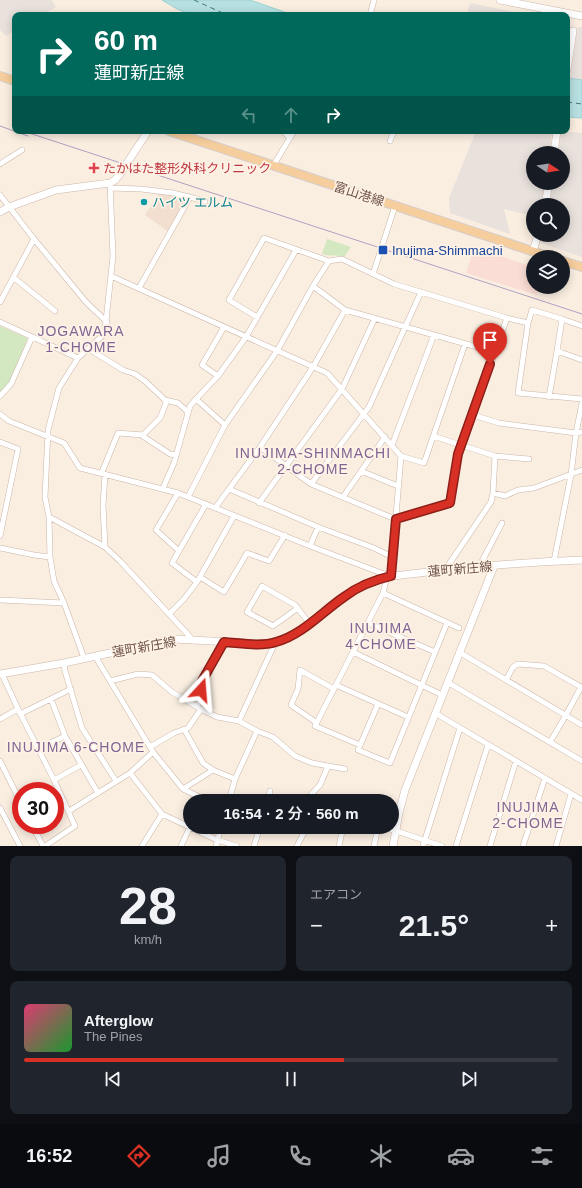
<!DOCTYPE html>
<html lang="ja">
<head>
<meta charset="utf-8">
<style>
  :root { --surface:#171b24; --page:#20242c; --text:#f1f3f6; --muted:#9ea1a6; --line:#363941; --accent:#d93025 }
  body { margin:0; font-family:Arial,"Noto Sans JP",sans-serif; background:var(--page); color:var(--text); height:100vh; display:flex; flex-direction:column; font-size:15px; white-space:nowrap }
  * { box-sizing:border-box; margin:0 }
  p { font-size:13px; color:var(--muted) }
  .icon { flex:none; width:22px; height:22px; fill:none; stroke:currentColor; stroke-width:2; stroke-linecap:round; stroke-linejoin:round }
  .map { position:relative; height:846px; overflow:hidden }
  .side { display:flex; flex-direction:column; gap:10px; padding:10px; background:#0d0f14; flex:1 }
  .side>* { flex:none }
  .top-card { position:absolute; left:12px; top:12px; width:558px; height:122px; border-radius:8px; box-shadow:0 2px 10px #0003; background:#00695c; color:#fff; overflow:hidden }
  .needle { width:26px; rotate:102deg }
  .buttons { position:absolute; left:526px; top:146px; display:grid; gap:8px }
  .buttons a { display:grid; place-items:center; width:44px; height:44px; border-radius:50%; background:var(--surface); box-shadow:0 2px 10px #0003; font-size:20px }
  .speed { position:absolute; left:12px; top:782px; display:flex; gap:8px; font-size:20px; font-weight:700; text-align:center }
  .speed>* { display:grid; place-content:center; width:52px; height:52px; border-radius:50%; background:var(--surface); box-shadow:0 2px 10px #0003; line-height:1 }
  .speed .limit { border:6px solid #d22; background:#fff; color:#111 }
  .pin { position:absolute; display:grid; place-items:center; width:34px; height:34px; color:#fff; margin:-41px -17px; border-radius:50% 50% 50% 0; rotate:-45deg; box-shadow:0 0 4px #0007 }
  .pin .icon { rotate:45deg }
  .me { position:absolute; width:44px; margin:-22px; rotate:19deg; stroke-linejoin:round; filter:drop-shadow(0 0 3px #0008) }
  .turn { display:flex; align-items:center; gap:14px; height:84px; padding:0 16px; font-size:18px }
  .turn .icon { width:52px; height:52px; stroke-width:2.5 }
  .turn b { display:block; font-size:28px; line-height:34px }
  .lanes { display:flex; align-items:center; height:38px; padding:0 16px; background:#0003; justify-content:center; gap:20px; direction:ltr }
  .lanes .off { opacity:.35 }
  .big { font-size:30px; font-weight:600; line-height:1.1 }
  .side .card { flex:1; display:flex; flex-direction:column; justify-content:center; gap:6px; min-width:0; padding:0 14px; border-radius:8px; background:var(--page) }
  .side .dial { align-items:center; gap:0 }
  .dial b { font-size:52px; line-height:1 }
  .song { display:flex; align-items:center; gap:12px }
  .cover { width:48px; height:48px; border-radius:6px; background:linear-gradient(135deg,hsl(340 70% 55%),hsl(130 70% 35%)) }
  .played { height:4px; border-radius:2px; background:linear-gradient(90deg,var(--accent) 60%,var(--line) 60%) }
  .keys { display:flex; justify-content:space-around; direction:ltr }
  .heat { display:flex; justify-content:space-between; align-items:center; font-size:22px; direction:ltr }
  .side .tiles { flex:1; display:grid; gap:10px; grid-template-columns:1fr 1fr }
  .card:last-child { grid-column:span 2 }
  .trip { position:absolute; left:183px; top:794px; width:216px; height:40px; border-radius:20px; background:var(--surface); box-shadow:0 2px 10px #0003; font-weight:600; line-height:40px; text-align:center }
  .tabs { display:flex; height:64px; justify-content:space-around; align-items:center; background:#090b0e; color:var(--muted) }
  .tabs .icon { width:28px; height:28px }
  .tabs .selected { color:var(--accent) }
  .tabs b { font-size:18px; color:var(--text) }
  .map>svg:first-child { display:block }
  .residential { fill:#f2dfcf }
  .commercial { fill:#faddd5 }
  .industrial { fill:#e9e1dc }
  .green { fill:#d3e7c0 }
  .water { fill:#b7e0e2; stroke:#9ed0d3 }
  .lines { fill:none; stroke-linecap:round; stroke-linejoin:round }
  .ferry { stroke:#42777b; stroke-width:1; stroke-dasharray:5 4; stroke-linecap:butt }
  .street-casing { stroke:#cab5a8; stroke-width:6 }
  .secondary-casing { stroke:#cfb6a9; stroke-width:8 }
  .primary-casing { stroke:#d7cfcc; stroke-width:10 }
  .street { stroke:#fff; stroke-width:5 }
  .secondary { stroke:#fff; stroke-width:7 }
  .primary { stroke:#f6cd9c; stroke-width:8 }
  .tram { stroke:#b0a1c2; stroke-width:1 }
  .route-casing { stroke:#8d1f18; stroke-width:10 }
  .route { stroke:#d93025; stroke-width:7 }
  .health-dot { fill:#e0444e; stroke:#fef2e6; stroke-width:1.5 }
  .culture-dot { fill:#0f9aa8; stroke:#fef2e6; stroke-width:1.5 }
  .transit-dot { fill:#1a4fb4; stroke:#fef2e6; stroke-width:1.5 }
  .labels { text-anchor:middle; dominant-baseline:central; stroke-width:3.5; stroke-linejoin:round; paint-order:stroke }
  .health-label { font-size:13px; fill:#be3a42; stroke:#fef2e6; text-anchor:start }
  .street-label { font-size:13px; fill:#705449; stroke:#fef2e6 }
  .culture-label { font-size:13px; fill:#0d838f; stroke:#fef2e6; text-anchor:start }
  .transit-label { font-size:13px; fill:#164399; stroke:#fef2e6; text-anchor:start }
  .neighbourhood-label { font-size:14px; letter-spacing:1px; fill:#806593; stroke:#fef2e6 }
</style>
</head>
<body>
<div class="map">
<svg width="582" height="846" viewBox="0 0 582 846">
  <rect width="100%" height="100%" fill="#faeee1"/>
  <!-- residential -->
  <path class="residential" d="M159,193L185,198L186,202L169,232L145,215Z"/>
  <!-- commercial -->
  <path class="commercial" d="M475,247L527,265L533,281V287H535L538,294L536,295L466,273Z"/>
  <!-- industrial -->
  <path class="industrial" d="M0,0H52L56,7L42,15H15V30L6,36L0,30Z
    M470,3L528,15H467Z
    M578,27H582V80L570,78Z
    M476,131H552L549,153H533V183H545L541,205H533V216L504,209L510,234L450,213L449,198Z
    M562,131L582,133V257L541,243L543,235H563V205H549L553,183H563V153H558Z"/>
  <!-- green -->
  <path class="green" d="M327,239L351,247L344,257C337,254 329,257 322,254Z
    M0,326L27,338V340L10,381L0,392Z"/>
  <!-- water -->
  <path class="water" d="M162,0H250L293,15H192L177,9Z
    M567,78L582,80V118L567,117Z"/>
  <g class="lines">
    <!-- ferry -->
    <path class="ferry" d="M194,0L227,15
      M567,102L582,104"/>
    <defs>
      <path id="street" d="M370,15L374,0
        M283,131L290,138
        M390,141L394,131
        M0,164L22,150
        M273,166L294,131
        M110,188L141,189L173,193L205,201
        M0,195L34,239L0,302
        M34,239L86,302L107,322
        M329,261L342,259L394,284L507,318L528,323L532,310L562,319L557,351L582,360
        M373,274L395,206
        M111,276L327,373L401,456L391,576
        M13,277L55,311
        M139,288L190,197
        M345,310L313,367L260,447L229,489L318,527L374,548L392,557
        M562,319L582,326
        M0,322L78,358
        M528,323L518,393L582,399
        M89,349L123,370L135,374L145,381L165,400L166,403L160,418L143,435L118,433L102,472
        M495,352L507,318
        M218,376L202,365L224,327
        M0,396L11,384L32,337
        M549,397L557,351
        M165,400L178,403L188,412
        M0,414L9,421L64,443L80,468L178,493L310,546L384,574L387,577L383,593L315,726L360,745
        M473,415L499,423L576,433L582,432
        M225,425L196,399L218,376L246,337L296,250
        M141,435L170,454L176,455
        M433,436L495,456L529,459
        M0,442L18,449L0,536
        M392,445L434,335
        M260,447L311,484L395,519L449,503L458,454L473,415L495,352L345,310L313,286
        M401,456L424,463L465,344
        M361,471L398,486
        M311,484L369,407L421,292
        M163,488L174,463L190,406L196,399
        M178,493L156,530L179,551
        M493,493L495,456
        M188,497L225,425L277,351L313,286L329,261L264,238L229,300L257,317
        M343,497L385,437
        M259,503L342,389L375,318
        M215,508L229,489
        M49,517L53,519L105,547L120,561L193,640
        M310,546L318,527
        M105,547L103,505L105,475
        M0,548L34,555L50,557
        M554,561L571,475L576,433L582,403
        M479,567L502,523
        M445,570L491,502L493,493L505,496L518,490L534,488L582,470
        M200,577L224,592L247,553L269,561L285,535
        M197,582L172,563L206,504
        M383,593L459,628
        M0,600L64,603
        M298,608L273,626L247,612L262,586L295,605L309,623
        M169,614L184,599L197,582L234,516
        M368,623L435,652
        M353,652L442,695
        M459,652L582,725
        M95,656L153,752L130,773L162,814L217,840L237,846
        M84,658L64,603L54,581L50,557L49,517L45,497L48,430L59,388L78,358L103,335L105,330L113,256L110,183
        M64,663L65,671L82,728L116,781
        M2,674L18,709
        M506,680L513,667L518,664L544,666L581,687L566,715L550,742
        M110,681L138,674L152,675L172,692L201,709L217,717L239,721
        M447,682L582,761
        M336,685L408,717
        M51,699L65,736L98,793
        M378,704L358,750L390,763L447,623
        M197,707L200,699L202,681L224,642
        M435,713L582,800
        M20,714L71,689
        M0,719L18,709L54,780L75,826L45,846
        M317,723L291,705L298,689L300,670L334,689
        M184,729L203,763L213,770L235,779
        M257,731L273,737L295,756L312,763L345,769
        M150,747L174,733L188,728L201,709
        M38,749L65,736
        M153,752L183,789L208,801
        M0,761L21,803
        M54,780L81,765
        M183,789L213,770
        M229,801L235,779L257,731L239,721L275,643
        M267,801L270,791
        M305,801L320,785L328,766
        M0,808L20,846
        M69,811L130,773
        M32,825L43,846
        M384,827L442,846
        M142,846L162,814
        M181,846L190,827
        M216,846L221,827
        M254,846L260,827
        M297,846L307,827
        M339,846L343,827
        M374,846L378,827
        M423,846L460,728
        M456,846L488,745
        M490,846L516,761
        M523,846L545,778
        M556,846L571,794"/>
      <path id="secondary" d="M500,0L582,16
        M567,70L573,31
        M554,153L557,131
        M545,205L549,183
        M0,212L9,207L56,190L110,183L115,180L120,174L148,131
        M533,251L538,235
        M0,674L64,663L174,639L265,644C304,638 329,602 363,585C383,575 406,575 428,572C479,566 531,562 582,560
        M393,846L399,813L405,790L494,566"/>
      <path id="primary" d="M0,76L15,81
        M169,131L550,257
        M563,261L582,267"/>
    </defs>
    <!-- street casing -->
    <use href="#street" class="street-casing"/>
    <!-- secondary casing -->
    <use href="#secondary" class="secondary-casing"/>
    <!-- primary casing -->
    <use href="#primary" class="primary-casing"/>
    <!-- street -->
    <use href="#street" class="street"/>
    <!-- secondary -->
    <use href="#secondary" class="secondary"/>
    <!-- primary -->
    <use href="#primary" class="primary"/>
    <!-- tram -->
    <path class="tram" d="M0,126L28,136
      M23,131L582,314"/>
  </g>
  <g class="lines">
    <defs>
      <path id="route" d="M201,690L202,681L224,642C240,643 260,647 276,642C302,635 322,612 344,597C358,586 374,580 391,576L396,519L450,503L458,454L490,364"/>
    </defs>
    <!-- route casing -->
    <use href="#route" class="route-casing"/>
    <!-- route -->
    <use href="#route" class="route"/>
  </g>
  <!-- markers -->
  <path class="health-dot" d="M92 162h4v4h4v4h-4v4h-4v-4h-4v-4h4z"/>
  <circle class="culture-dot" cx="144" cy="202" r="4"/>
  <rect class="transit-dot" x="378" y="245" width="10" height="10" rx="2"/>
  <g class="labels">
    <!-- health labels -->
    <g class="health-label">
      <text x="103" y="168">たかはた整形外科クリニック</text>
    </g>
    <!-- street labels -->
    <g class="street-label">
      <text transform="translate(359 194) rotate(18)">富山港線</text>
      <text transform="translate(460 569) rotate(-5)">蓮町新庄線</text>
      <text transform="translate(144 647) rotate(-10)">蓮町新庄線</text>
    </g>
    <!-- culture labels -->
    <g class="culture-label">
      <text x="152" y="202">ハイツ エルム</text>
    </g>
    <!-- transit labels -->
    <g class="transit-label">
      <text x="392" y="250">Inujima-Shimmachi</text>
    </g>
    <!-- neighbourhood labels -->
    <g class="neighbourhood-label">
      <text x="81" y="331">JOGAWARA<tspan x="81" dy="16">1-CHOME</tspan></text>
      <text x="313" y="453">INUJIMA-SHINMACHI<tspan x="313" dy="16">2-CHOME</tspan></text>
      <text x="381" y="628">INUJIMA<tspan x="381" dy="16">4-CHOME</tspan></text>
      <text x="76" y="747">INUJIMA 6-CHOME</text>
      <text x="528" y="807">INUJIMA<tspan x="528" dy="16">2-CHOME</tspan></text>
    </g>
  </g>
</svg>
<div class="buttons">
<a><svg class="needle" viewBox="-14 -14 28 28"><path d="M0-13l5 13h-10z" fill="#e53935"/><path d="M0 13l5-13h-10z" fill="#9ea1a6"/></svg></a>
<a><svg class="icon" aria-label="search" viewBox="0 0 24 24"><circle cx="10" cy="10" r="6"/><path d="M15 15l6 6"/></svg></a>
<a><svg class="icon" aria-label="layers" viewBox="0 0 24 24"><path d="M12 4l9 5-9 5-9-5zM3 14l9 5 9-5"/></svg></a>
</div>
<div class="speed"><div class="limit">30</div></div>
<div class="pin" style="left:490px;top:364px;background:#d93025"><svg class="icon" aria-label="arrive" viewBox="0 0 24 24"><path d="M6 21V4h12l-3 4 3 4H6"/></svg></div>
<svg class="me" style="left:201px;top:690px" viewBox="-20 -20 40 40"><path d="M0-17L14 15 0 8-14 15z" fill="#d93025" stroke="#fff" stroke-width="4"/></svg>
<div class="trip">16:54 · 2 分 · 560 m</div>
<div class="top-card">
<div class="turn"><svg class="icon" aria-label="right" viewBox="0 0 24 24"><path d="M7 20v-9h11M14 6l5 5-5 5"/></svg><div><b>60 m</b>蓮町新庄線</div></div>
<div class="lanes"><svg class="icon off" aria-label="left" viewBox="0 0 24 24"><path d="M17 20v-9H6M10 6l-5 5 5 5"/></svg><svg class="icon off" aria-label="ahead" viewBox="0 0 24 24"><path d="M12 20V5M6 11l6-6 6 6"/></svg><svg class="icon" aria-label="right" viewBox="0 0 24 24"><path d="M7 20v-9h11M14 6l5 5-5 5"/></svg></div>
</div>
</div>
<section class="side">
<div class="tiles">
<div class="card dial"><b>28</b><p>km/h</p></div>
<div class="card"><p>エアコン</p>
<div class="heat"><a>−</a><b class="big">21.5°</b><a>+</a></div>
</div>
<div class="card">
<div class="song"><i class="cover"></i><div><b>Afterglow</b><p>The Pines</p></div></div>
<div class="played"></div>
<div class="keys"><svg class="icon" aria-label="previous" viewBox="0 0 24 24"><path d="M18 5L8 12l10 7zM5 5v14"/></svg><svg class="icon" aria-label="pause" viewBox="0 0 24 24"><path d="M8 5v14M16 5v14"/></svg><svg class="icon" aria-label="next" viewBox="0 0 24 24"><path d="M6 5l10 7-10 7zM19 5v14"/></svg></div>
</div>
</div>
</section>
<nav class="tabs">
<b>16:52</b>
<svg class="icon selected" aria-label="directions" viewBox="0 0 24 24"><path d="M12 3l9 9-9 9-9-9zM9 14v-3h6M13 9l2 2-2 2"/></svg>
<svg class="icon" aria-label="music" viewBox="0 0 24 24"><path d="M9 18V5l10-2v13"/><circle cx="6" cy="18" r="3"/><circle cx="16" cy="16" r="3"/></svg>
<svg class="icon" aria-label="phone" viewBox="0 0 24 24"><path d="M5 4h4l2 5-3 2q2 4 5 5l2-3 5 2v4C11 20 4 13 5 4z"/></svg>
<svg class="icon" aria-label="climate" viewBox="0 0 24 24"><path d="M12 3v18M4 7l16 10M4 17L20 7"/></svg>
<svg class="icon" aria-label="car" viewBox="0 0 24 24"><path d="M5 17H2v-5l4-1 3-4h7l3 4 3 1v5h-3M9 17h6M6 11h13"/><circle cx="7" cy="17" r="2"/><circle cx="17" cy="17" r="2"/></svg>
<svg class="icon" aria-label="filters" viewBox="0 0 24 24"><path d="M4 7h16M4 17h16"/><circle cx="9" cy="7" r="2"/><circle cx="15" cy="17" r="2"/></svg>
</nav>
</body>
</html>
